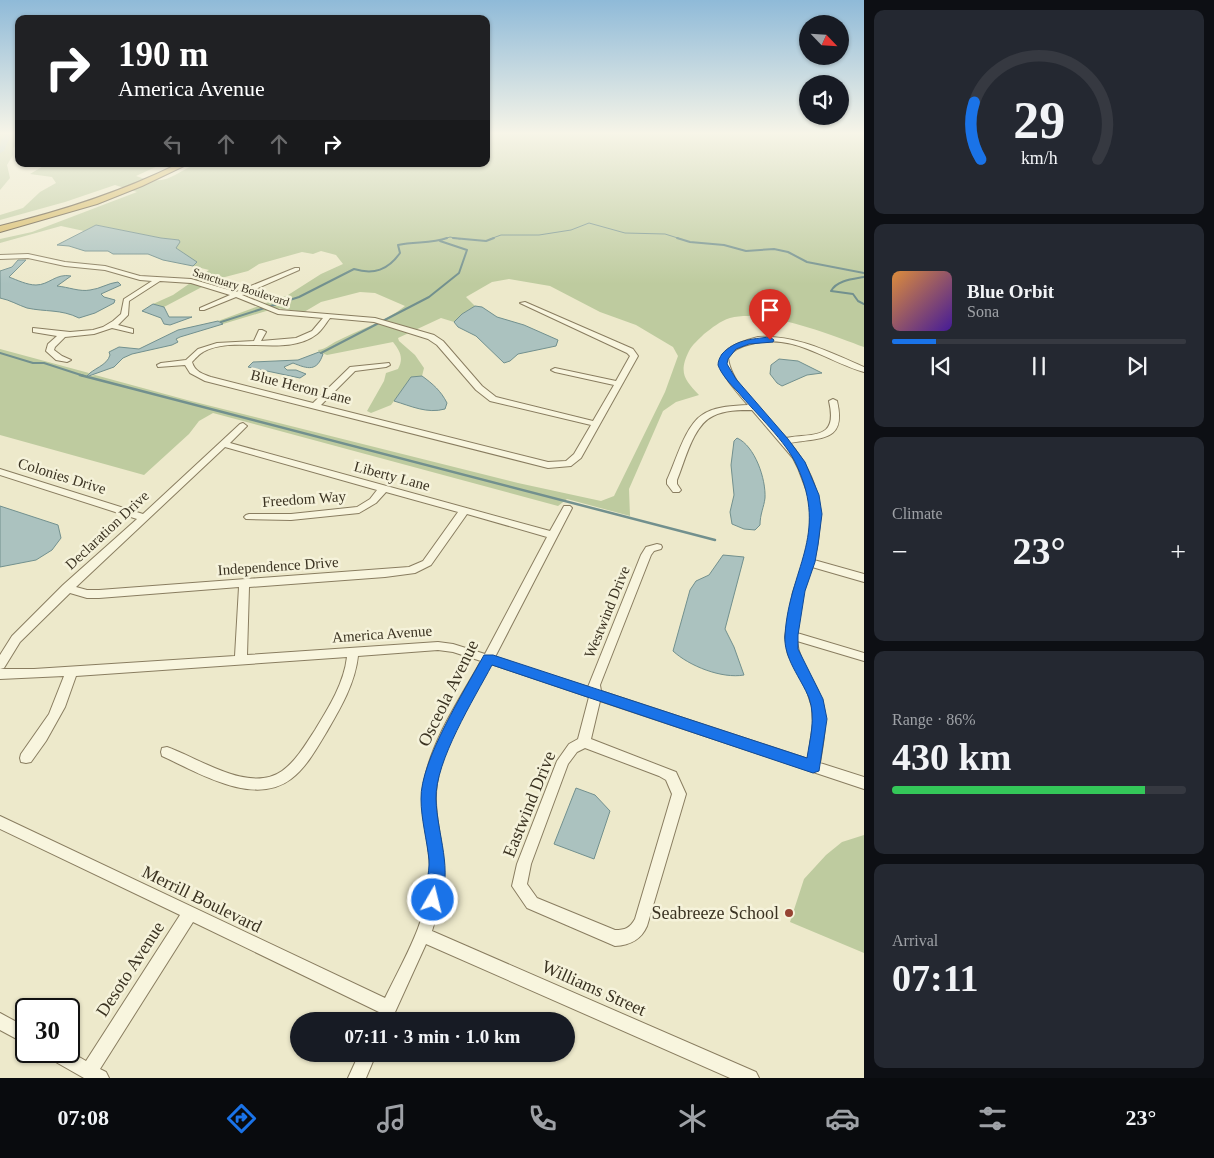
<!DOCTYPE html>
<html lang="en">
<head>
<meta charset="utf-8">
<style>
  :root { --surface:#171b24; --page:#242831; --text:#f1f3f6; --muted:#9ea1a6; --line:#363941; --accent:#1a73e8 }
  body { margin:0; font-family:"Times New Roman",serif; background:var(--page); color:var(--text); height:100vh; display:flex; flex-direction:column; font-size:19px; white-space:nowrap }
  * { box-sizing:border-box; margin:0 }
  p { font-size:16px; color:var(--muted) }
  .icon { flex:none; width:28px; height:28px; fill:none; stroke:currentColor; stroke-width:2; stroke-linecap:round; stroke-linejoin:round }
  .map { position:relative; flex:1; overflow:hidden }
  .side { display:flex; flex-direction:column; gap:10px; padding:10px; background:#0d0f14; width:350px }
  .side>* { flex:none }
  .top-card { position:absolute; left:15px; top:15px; width:475px; height:152px; border-radius:10px; box-shadow:0 1px 4px #0004; background:#202124; color:#fff; overflow:hidden }
  .needle { width:32px; rotate:115deg }
  .tools { position:absolute; left:799px; top:15px; display:grid; gap:10px }
  .tools a { display:grid; place-items:center; width:50px; height:50px; border-radius:50%; background:var(--surface); box-shadow:0 1px 4px #0004; font-size:25px }
  .speed { position:absolute; left:15px; top:998px; display:flex; gap:10px; font-size:25px; font-weight:700; text-align:center }
  .speed>* { display:grid; place-content:center; width:65px; height:65px; border-radius:50%; background:var(--surface); box-shadow:0 1px 4px #0004; line-height:1 }
  .speed .limit { border:2px solid #111; border-radius:8px; background:#fff; color:#111 }
  .pin { position:absolute; display:grid; place-items:center; width:42px; height:42px; color:#fff; margin:-51px -21px; border-radius:50% 50% 50% 0; rotate:-45deg; box-shadow:0 0 5px #0007 }
  .pin .icon { rotate:45deg }
  .me { position:absolute; width:55px; margin:-28px; rotate:8deg; stroke-linejoin:round; filter:drop-shadow(0 0 4px #0008) }
  .turn { display:flex; align-items:center; gap:18px; height:105px; padding:0 20px; font-size:22px }
  .turn .icon { width:65px; height:65px; stroke-width:2.5 }
  .turn b { display:block; font-size:35px; line-height:42px }
  .lanes { display:flex; align-items:center; height:48px; padding:0 20px; background:#0003; justify-content:center; gap:25px; direction:ltr }
  .lanes .off { opacity:.35 }
  .big { font-size:38px; font-weight:800; line-height:1.1 }
  .side .tile { flex:1; display:flex; flex-direction:column; justify-content:center; gap:8px; min-width:0; padding:0 18px; border-radius:10px; background:var(--page) }
  .side .dial { align-items:center; gap:0 }
  .dial svg { height:130px; overflow:visible; fill:none; stroke:var(--line); stroke-width:7; stroke-linecap:round; text-anchor:middle }
  .dial text { fill:var(--text); stroke:none }
  .song { display:flex; align-items:center; gap:15px }
  .cover { width:60px; height:60px; border-radius:8px; background:linear-gradient(135deg,hsl(30 70% 55%),hsl(260 70% 35%)) }
  .played { height:5px; border-radius:2px; background:linear-gradient(90deg,var(--accent) 15%,var(--line) 15%) }
  .keys { display:flex; justify-content:space-around; direction:ltr }
  .heat { display:flex; justify-content:space-between; align-items:center; font-size:28px; direction:ltr }
  .charge { height:8px; border-radius:4px; background:linear-gradient(90deg,#34c759 86%,var(--line) 0) }
  .trip { position:absolute; left:290px; top:1012px; width:285px; height:50px; border-radius:25px; background:var(--surface); box-shadow:0 1px 4px #0004; font-weight:800; line-height:50px; text-align:center }
  .tab-bar { display:flex; height:80px; justify-content:space-around; align-items:center; background:#090b0e; color:var(--muted) }
  .tab-bar .icon { width:35px; height:35px }
  .tab-bar .current { color:var(--accent) }
  .tab-bar b { font-size:22px; color:var(--text) }
  main { display:flex; flex:1; min-height:0 }
  .map>svg:first-child { display:block }
  .green { fill:#becb9f }
  .water { fill:#abc2bf; stroke:#72908e }
  .lines { fill:none; stroke-linecap:round; stroke-linejoin:round }
  .stream-far2 { stroke:#72908e; stroke-width:1 }
  .stream-far1 { stroke:#72908e; stroke-width:2 }
  .stream { stroke:#72908e; stroke-width:2.5 }
  .river { fill:#abc2bf; fill-rule:evenodd }
  .minor-casing { stroke:#897d60; stroke-width:2 }
  .highway-casing { stroke:#584b33; stroke-width:2 }
  .minor { fill:#f8f5de; fill-rule:evenodd }
  .highway { fill:#d6b862; fill-rule:evenodd }
  .route { fill:#1a73e8; stroke:#114b97 }
  .poi-dot { fill:#964332; stroke:#f5f2da; stroke-width:2 }
  .labels { text-anchor:middle; dominant-baseline:central; stroke-width:5; stroke-linejoin:round; paint-order:stroke }
  .far-street-label { font-size:12px; fill:#3b3322; stroke:#f5f2da }
  .street-label { font-size:15px; fill:#3b3322; stroke:#f5f2da }
  .near-street-label { font-size:18px; fill:#3b3322; stroke:#f5f2da }
  .near-poi-label { font-size:18px; fill:#3b3322; stroke:#f5f2da; text-anchor:end }
</style>
</head>
<body>
<main>
<div class="map">
<svg width="864" height="1078" viewBox="0 0 864 1078">
  <rect width="100%" height="100%" fill="#ede9cb"/>
  <!-- green -->
  <path class="green" d="M0,133H19V143L13,148V155L7,165L10,178L0,190Z
    M486,133H864V347C828,334 767,309 730,318C720,321 712,328 704,334C699,339 692,345 689,351C678,373 685,380 699,395L676,402L663,411L629,489L630,516L567,499L558,506L213,413L199,421L189,434L144,475L0,435V349L89,373L87,377L95,375L187,400L518,483L601,501L614,496L665,392L678,356L673,347L636,325L600,312L550,286L509,279L492,282L466,297L475,306L462,314L454,322L441,318L398,338L399,341L415,355L424,368L422,376L411,378L391,405L371,413L367,411L384,381L386,373L398,369C404,358 400,351 393,342L327,355L319,352L318,350C326,349 329,345 335,342C358,330 385,322 405,306L375,293L360,292L321,302L304,312L276,308L223,324L218,321L288,295L321,274L343,264L336,255L321,251L313,254L302,252L259,264L248,271L225,277L200,288L164,307L153,304L173,295L209,270L193,266L196,262L176,248L179,240L161,238L96,225L84,231L61,226L0,243V239L32,232L137,192L115,185L65,202L0,220V215L23,208L40,192L56,183L52,177L30,174L45,165L162,164L136,176C166,187 171,175 196,164H486Z
    M864,835V953L790,922L804,879L826,855L842,842Z"/>
  <!-- water -->
  <path class="water" d="M96,225L161,238L179,240L180,242L176,248L197,262L193,266L163,260L148,254H113L108,251H85L69,246L57,245Z
    M18,260H26L9,277C17,280 27,285 36,285C49,285 56,273 71,276L57,286C68,287 80,292 90,290C100,289 108,283 118,282L121,285L101,294L104,297L115,300L114,303L95,313L79,318C61,309 45,312 27,308C18,305 10,300 0,298V271L12,267Z
    M153,304L164,307L169,317H192L170,325L164,324L161,318L142,311Z
    M475,306L482,307L497,317L524,325L558,340L556,346L518,354L510,361L504,363L476,336L458,327L454,322L462,314Z
    M218,321L223,324L180,337L176,339L178,342L172,345L132,354L123,358L114,367L86,377C93,368 107,366 110,355L109,352L119,347L139,349L178,330Z
    M319,352L323,354C317,372 308,369 293,363L284,367L287,370H296L306,374L300,378L248,367L253,362L298,360Z
    M779,359L798,361L822,373L807,375L782,386L777,383L770,374L771,365Z
    M422,376C433,384 441,391 447,403L445,409C427,414 411,406 394,401L411,377Z
    M737,438C755,446 766,479 765,498C764,507 760,514 760,525L755,530L744,529L732,524L730,512L734,495L731,465L734,441Z
    M0,506L58,525L61,538L52,550L36,560L0,567Z
    M723,555L744,557L725,629L734,647L744,675C722,679 689,666 673,651L690,590L696,581L709,575Z
    M576,788L595,795L610,811L594,859L554,844Z"/>
  <g class="lines">
    <!-- stream-far2 -->
    <path class="stream-far2" d="M444,239L450,237L460,239
      M490,239L501,235H539L571,230L589,223L625,233L665,234L681,239"/>
    <!-- stream-far1 -->
    <path class="stream-far1" d="M453,238L486,241L494,238
      M677,238L690,242L724,245L746,251L774,249L788,252L807,262L864,273
      M864,277C853,279 837,280 831,291L853,294L858,301L864,304
      M221,322L299,297L354,269C374,275 388,270 400,253L398,245C415,241 431,244 447,238
      M0,353L33,363H44L84,376
      M321,353L429,297L459,273L467,250L440,241"/>
    <!-- stream -->
    <path class="stream" d="M80,375L715,540"/>
    <!-- river -->
    <path class="river" d="M8,133H17L10,137L4,151L0,153C0,145 0,137 8,133Z"/>
    <defs>
      <path id="minor" d="M28,254L65,262L105,266L140,276L191,279L236,292L295,268H299V270L242,295L279,310L375,318L434,335L443,341L482,386L496,397L593,421L614,385L555,372L551,370L555,368L616,381L630,356L627,353L520,303L525,302L633,349L638,356L581,458L571,466L548,468L205,381L190,373L185,365L158,367L157,365L161,363L186,360L198,349L217,343L254,341L259,330H262L266,332L261,341L296,338L312,331L323,318L278,314L236,297L204,310H200V308L230,295L191,283L160,281L129,301L128,315L118,325L133,329V333L112,328L94,334L65,337L55,347L54,350L62,356L71,360L67,362L56,360L46,351L48,344L57,336L33,332V328L70,332L93,330L103,327L113,321L121,314L124,299L152,281L140,280L105,270L65,266L28,258L0,259V255ZM330,318L374,322L428,339L437,345L476,390L490,401L591,425L574,454L566,461L548,462L321,405L355,371L386,367L390,365L389,363L350,367L313,403L211,377C203,374 195,372 192,362C195,359 199,354 203,352C234,334 287,358 317,334C322,330 326,323 330,318Z
        M758,337C797,335 829,352 864,367V372C826,361 792,332 751,344C742,346 733,349 728,357C730,384 768,418 786,438C815,433 838,440 829,401L833,399L837,401C847,443 820,437 790,443C820,480 826,513 814,560L864,574V582L812,567L803,592L797,633L864,653V661L797,641C799,662 814,678 821,698C829,718 823,742 820,763L864,777V789L600,701L591,739L676,772L686,794L647,926C641,940 630,945 615,946L527,908L512,886L517,864L557,761L569,744L578,739L589,697L491,664C472,700 443,743 437,783C433,809 441,834 443,859C445,884 440,907 432,931L756,1072L759,1078H730L426,944L391,1021H375L379,1012L193,922L100,1069L106,1072L109,1078H84L47,1057L45,1051H69L86,1061L180,915L0,829V816L385,998C404,959 429,918 430,873C431,843 418,812 424,782C432,739 460,699 481,661L453,652L438,650L358,656C355,684 340,709 326,733C317,748 306,768 291,779C254,807 199,773 162,756L161,752L162,748L167,747C199,758 249,794 282,771C296,761 306,744 315,730C329,707 344,683 347,657L76,676L65,707L46,741L31,762L26,763L21,762L20,758L21,754L49,714L64,676L0,679V669H34L235,656L239,587L99,598H87L70,593L20,642L4,668L0,669V655L12,636L63,585L137,519L0,475V469L143,514L240,424L243,423L247,426L230,443L550,531L564,506H570L572,508L495,657L588,687L641,555L646,547L657,544L661,545L662,547L661,549L654,551L651,555L600,685L601,691L808,759L813,724L812,707L807,691L788,654L785,637L793,592L802,567L809,539L811,513L809,497L798,468L793,458L752,410C739,410 725,410 713,416C693,425 685,461 677,480V484L681,490L679,492H673L667,484V480C676,461 685,426 702,415C715,406 733,406 748,405C718,370 701,352 758,337ZM225,447L377,490L370,499L357,507L291,514H249L246,515L244,517L246,519L291,520L359,513L376,503L386,492L458,512L423,561L409,567L99,590H87L76,587ZM467,514L547,537L485,654L453,644L438,642L247,655L249,587L385,577L415,573L431,565ZM585,748L659,776L666,780L672,794L635,919C630,928 625,930 615,930L537,898L527,884L531,864L568,764L577,752Z
        M0,1013L26,1027V1044L0,1030Z
        M359,1054H376L366,1078H348Z"/>
      <path id="highway" d="M178,164H188L142,186L97,204L0,232V226C62,211 121,192 178,164Z"/>
    </defs>
    <!-- minor casing -->
    <use href="#minor" class="minor-casing"/>
    <!-- highway casing -->
    <use href="#highway" class="highway-casing"/>
    <!-- minor -->
    <use href="#minor" class="minor"/>
    <!-- highway -->
    <use href="#highway" class="highway"/>
  </g>
  <!-- sky -->
  <linearGradient id="sky" x2="0" y2="1"><stop stop-color="#8fbad8"/><stop offset="0.47" stop-color="#f7f5e8"/><stop offset="1" stop-color="#f7f5e8" stop-opacity="0"/></linearGradient>
  <rect width="864" height="284" fill="url(#sky)"/>
  <!-- route -->
  <path class="route" d="M770,337L774,340L773,342L749,344L736,349L728,359L727,364L736,379L788,439L805,462L819,495L822,514L818,545L815,562L805,591L798,635V649L823,699L827,719L819,771L813,773L492,665C474,699 435,761 436,799C437,835 454,870 439,905L433,908L427,905C423,896 430,872 429,860C427,840 421,819 421,799C420,761 465,690 484,655H493L807,758C810,738 816,718 809,698C801,678 783,658 785,635C789,569 829,536 797,466C786,441 756,414 738,392C731,385 721,374 718,365C718,361 720,357 722,354C735,340 751,339 770,337Z"/>
  <!-- markers -->
  <circle class="poi-dot" cx="789" cy="913" r="5"/>
  <g class="labels">
    <!-- far-street labels -->
    <g class="far-street-label">
      <text transform="translate(241 287) rotate(18)">Sanctuary Boulevard</text>
    </g>
    <!-- street labels -->
    <g class="street-label">
      <text transform="translate(301 387) rotate(14)">Blue Heron Lane</text>
      <text transform="translate(62 476) rotate(17)">Colonies Drive</text>
      <text transform="translate(392 476) rotate(15)">Liberty Lane</text>
      <text transform="translate(304 499) rotate(-4)">Freedom Way</text>
      <text transform="translate(107 530) rotate(-43)">Declaration Drive</text>
      <text transform="translate(278 566) rotate(-4)">Independence Drive</text>
      <text transform="translate(607 612) rotate(-68)">Westwind Drive</text>
      <text transform="translate(382 634) rotate(-4)">America Avenue</text>
    </g>
    <!-- near-street labels -->
    <g class="near-street-label">
      <text transform="translate(448 693) rotate(-64)">Osceola Avenue</text>
      <text transform="translate(529 804) rotate(-68)">Eastwind Drive</text>
      <text transform="translate(202 899) rotate(26)">Merrill Boulevard</text>
      <text transform="translate(130 969) rotate(-57)">Desoto Avenue</text>
      <text transform="translate(594 988) rotate(24)">Williams Street</text>
    </g>
    <!-- near-poi labels -->
    <g class="near-poi-label">
      <text x="779" y="913">Seabreeze School</text>
    </g>
  </g>
</svg>
<div class="tools">
<a><svg class="needle" viewBox="-14 -14 28 28"><path d="M0-13l5 13h-10z" fill="#e53935"/><path d="M0 13l5-13h-10z" fill="#9ea1a6"/></svg></a>
<a><svg class="icon" aria-label="sound" viewBox="0 0 24 24"><path d="M4 9h4l5-4v14l-5-4H4zM17 9q2 3 0 6"/></svg></a>
</div>
<div class="speed"><div class="limit">30</div></div>
<div class="pin" style="left:770px;top:340px;background:#d93025"><svg class="icon" aria-label="arrive" viewBox="0 0 24 24"><path d="M6 21V4h12l-3 4 3 4H6"/></svg></div>
<svg class="me" style="left:433px;top:900px" viewBox="-20 -20 40 40"><circle r="17" fill="#1a73e8" stroke="#fff" stroke-width="3"/><path d="M0-11L8 9 0 5-8 9z" fill="#fff"/></svg>
<div class="trip">07:11 · 3 min · 1.0 km</div>
<div class="top-card">
<div class="turn"><svg class="icon" aria-label="right" viewBox="0 0 24 24"><path d="M7 20v-9h11M14 6l5 5-5 5"/></svg><div><b>190 m</b>America Avenue</div></div>
<div class="lanes"><svg class="icon off" aria-label="left" viewBox="0 0 24 24"><path d="M17 20v-9H6M10 6l-5 5 5 5"/></svg><svg class="icon off" aria-label="ahead" viewBox="0 0 24 24"><path d="M12 20V5M6 11l6-6 6 6"/></svg><svg class="icon off" aria-label="ahead" viewBox="0 0 24 24"><path d="M12 20V5M6 11l6-6 6 6"/></svg><svg class="icon" aria-label="right" viewBox="0 0 24 24"><path d="M7 20v-9h11M14 6l5 5-5 5"/></svg></div>
</div>
</div>
<section class="side">
<div class="tile dial"><svg viewBox="0 0 100 80">
<path d="M14 69A42 42 0 1 1 86 69"/>
<path d="M14 69A42 42 0 0 1 10 34" stroke="#1a73e8"/>
<text x="50" y="56" font-size="32" font-weight="700">29</text>
<text x="50" y="72" font-size="11">km/h</text>
</svg></div>
<div class="tile">
<div class="song"><i class="cover"></i><div><b>Blue Orbit</b><p>Sona</p></div></div>
<div class="played"></div>
<div class="keys"><svg class="icon" aria-label="previous" viewBox="0 0 24 24"><path d="M18 5L8 12l10 7zM5 5v14"/></svg><svg class="icon" aria-label="pause" viewBox="0 0 24 24"><path d="M8 5v14M16 5v14"/></svg><svg class="icon" aria-label="next" viewBox="0 0 24 24"><path d="M6 5l10 7-10 7zM19 5v14"/></svg></div>
</div>
<div class="tile"><p>Climate</p>
<div class="heat"><a>−</a><b class="big">23°</b><a>+</a></div>
</div>
<div class="tile"><p>Range · 86%</p><b class="big">430 km</b><div class="charge"></div></div>
<div class="tile"><p>Arrival</p><b class="big">07:11</b></div>
</section>
</main>
<nav class="tab-bar">
<b>07:08</b>
<svg class="icon current" aria-label="directions" viewBox="0 0 24 24"><path d="M12 3l9 9-9 9-9-9zM9 14v-3h6M13 9l2 2-2 2"/></svg>
<svg class="icon" aria-label="music" viewBox="0 0 24 24"><path d="M9 18V5l10-2v13"/><circle cx="6" cy="18" r="3"/><circle cx="16" cy="16" r="3"/></svg>
<svg class="icon" aria-label="phone" viewBox="0 0 24 24"><path d="M5 4h4l2 5-3 2q2 4 5 5l2-3 5 2v4C11 20 4 13 5 4z"/></svg>
<svg class="icon" aria-label="climate" viewBox="0 0 24 24"><path d="M12 3v18M4 7l16 10M4 17L20 7"/></svg>
<svg class="icon" aria-label="car" viewBox="0 0 24 24"><path d="M5 17H2v-5l4-1 3-4h7l3 4 3 1v5h-3M9 17h6M6 11h13"/><circle cx="7" cy="17" r="2"/><circle cx="17" cy="17" r="2"/></svg>
<svg class="icon" aria-label="filters" viewBox="0 0 24 24"><path d="M4 7h16M4 17h16"/><circle cx="9" cy="7" r="2"/><circle cx="15" cy="17" r="2"/></svg>
<b>23°</b>
</nav>
</body>
</html>
